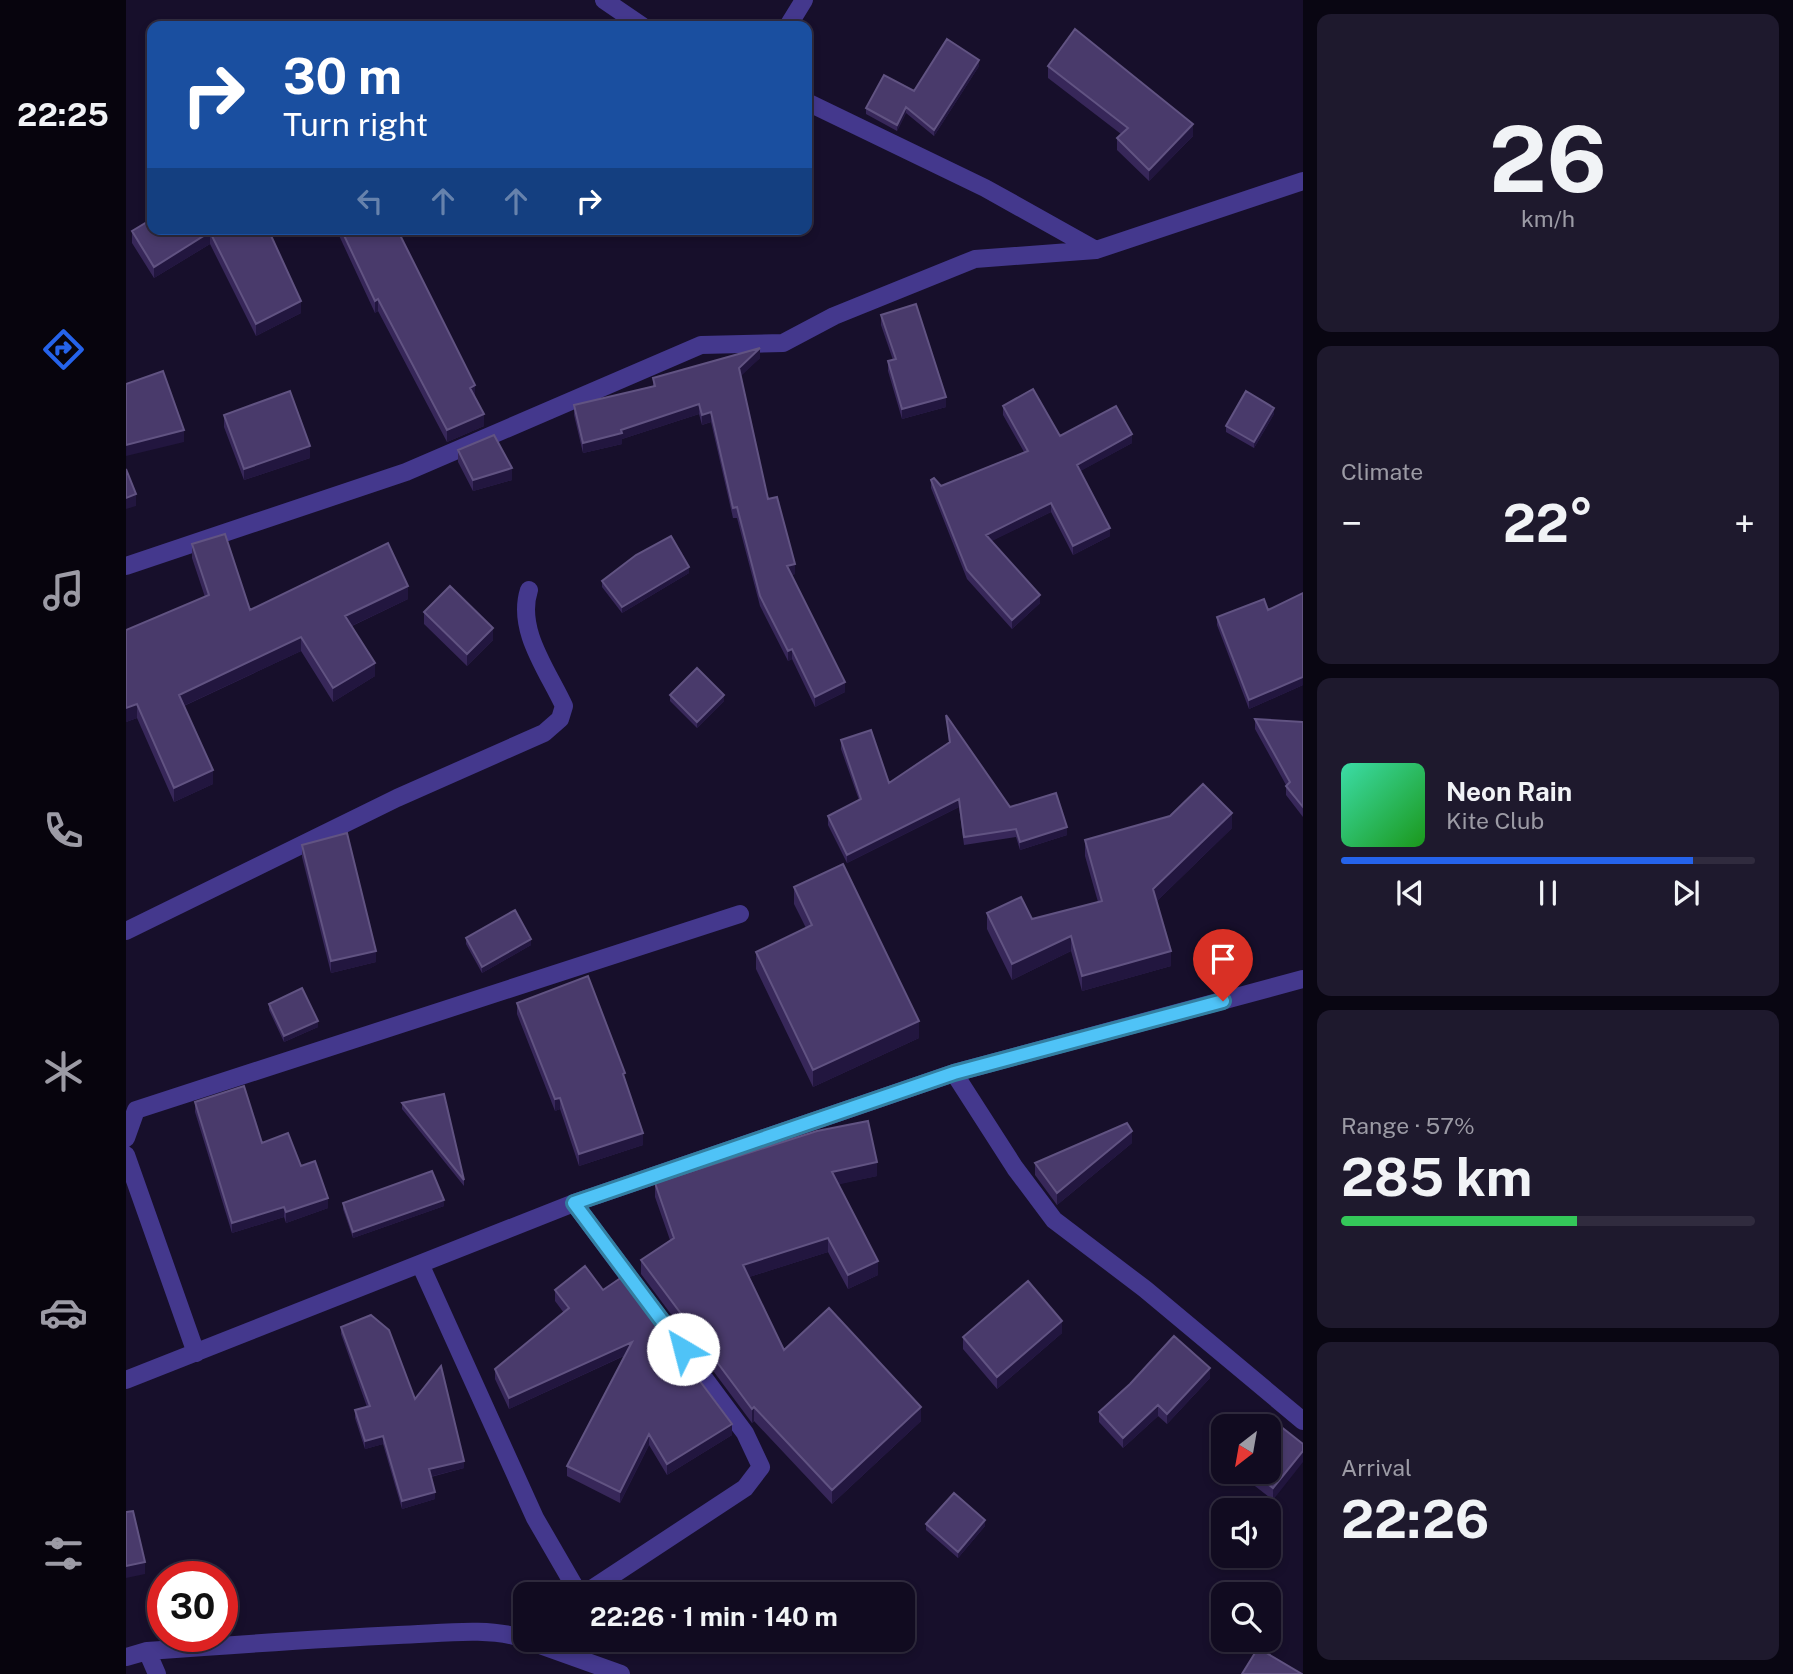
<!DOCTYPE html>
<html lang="en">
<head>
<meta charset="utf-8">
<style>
  :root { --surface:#110b20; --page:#1e192d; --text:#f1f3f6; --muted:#9c9ba5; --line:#302b3e; --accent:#2563eb }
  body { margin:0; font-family:"Public Sans",sans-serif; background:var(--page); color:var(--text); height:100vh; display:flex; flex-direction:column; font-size:26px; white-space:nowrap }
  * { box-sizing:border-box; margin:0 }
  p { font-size:23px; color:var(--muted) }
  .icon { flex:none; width:38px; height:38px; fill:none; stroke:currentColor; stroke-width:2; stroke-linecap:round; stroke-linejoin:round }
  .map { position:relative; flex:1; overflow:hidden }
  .panel { display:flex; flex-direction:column; gap:14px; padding:14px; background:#090612; width:490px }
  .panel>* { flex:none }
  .guide { position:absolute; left:21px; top:21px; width:665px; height:214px; border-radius:14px; box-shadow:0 4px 10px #0003,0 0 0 2px var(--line); background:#1a4fa0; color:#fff; overflow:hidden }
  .needle { width:46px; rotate:211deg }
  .tools { position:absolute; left:1085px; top:1414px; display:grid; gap:14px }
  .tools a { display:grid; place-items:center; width:70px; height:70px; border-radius:14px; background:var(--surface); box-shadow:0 4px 10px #0003,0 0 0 2px var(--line); font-size:35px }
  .speed { position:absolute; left:21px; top:1561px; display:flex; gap:14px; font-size:35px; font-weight:700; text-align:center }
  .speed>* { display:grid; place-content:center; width:91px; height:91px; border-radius:50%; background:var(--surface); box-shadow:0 4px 10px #0003,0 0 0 2px var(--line); line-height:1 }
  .speed .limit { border:10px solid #d22; background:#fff; color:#111 }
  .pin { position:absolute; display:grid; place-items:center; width:60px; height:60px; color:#fff; margin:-72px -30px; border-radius:50% 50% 50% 0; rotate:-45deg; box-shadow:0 0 7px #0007 }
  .pin .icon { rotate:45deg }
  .me { position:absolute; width:77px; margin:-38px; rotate:323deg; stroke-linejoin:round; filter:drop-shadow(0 0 5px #0008) }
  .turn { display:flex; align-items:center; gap:24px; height:147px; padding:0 21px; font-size:32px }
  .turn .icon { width:91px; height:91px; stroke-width:2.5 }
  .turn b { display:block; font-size:49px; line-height:60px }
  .lanes { display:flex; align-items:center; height:66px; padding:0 21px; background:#0003; justify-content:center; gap:35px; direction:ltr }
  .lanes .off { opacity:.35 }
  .big { font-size:52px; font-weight:700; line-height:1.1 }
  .panel .widget { flex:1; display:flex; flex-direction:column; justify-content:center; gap:10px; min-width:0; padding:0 24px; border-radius:14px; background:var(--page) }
  .panel .dial { align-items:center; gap:0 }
  .dial b { font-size:91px; line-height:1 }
  .song { display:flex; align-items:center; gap:21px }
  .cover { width:84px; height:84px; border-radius:10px; background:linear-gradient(135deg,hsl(160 70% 55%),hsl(120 70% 35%)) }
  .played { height:7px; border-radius:4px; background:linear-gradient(90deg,var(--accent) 85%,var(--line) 85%) }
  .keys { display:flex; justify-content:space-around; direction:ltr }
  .heat { display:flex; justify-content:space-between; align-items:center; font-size:38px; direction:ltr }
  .charge { height:10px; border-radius:5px; background:linear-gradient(90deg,#34c759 57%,var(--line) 0) }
  .trip { position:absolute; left:387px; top:1582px; width:402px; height:70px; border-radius:14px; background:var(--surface); box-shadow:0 4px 10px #0003,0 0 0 2px var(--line); font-weight:700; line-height:70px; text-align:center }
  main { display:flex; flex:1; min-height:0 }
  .dock { display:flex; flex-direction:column; width:126px; justify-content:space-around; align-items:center; background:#07040d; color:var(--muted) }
  .dock .icon { width:49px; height:49px }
  .dock .selected { color:var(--accent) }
  .dock b { font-size:32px; color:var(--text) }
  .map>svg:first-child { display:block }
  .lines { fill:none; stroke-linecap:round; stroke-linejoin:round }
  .minor { stroke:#44388d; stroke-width:18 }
  .wall { fill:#372759 }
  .shaded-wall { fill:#22163f }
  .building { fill:#493a6b; stroke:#615382; stroke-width:2 }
  .route-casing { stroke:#337fa1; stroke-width:18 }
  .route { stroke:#4fc3f7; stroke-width:12 }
</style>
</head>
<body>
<main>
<nav class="dock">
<b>22:25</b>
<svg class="icon selected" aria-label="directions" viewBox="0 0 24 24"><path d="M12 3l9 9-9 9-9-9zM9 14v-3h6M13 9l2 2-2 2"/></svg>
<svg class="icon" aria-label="music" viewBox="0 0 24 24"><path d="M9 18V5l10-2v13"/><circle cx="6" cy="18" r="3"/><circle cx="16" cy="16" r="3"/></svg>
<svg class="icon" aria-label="phone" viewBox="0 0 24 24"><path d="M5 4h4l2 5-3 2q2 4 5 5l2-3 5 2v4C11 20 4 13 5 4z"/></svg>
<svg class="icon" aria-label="climate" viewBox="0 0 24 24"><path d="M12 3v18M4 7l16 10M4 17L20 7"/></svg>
<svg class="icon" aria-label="car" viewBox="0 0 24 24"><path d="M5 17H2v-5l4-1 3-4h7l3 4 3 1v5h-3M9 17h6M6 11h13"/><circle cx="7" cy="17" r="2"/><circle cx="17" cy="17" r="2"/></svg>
<svg class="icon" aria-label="filters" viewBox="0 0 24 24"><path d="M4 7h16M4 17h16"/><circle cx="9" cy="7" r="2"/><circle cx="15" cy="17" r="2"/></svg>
</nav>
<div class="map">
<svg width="1177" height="1674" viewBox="0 0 1177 1674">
  <rect width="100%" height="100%" fill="#170f2b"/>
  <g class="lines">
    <!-- minor -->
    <path class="minor" d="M478,0L516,26
      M662,26L678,0
      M681,102L859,188L970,250
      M0,566L280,472L575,345L657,343L708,316L849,259L970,250L1177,181
      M0,931L271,798L418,733L434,719L438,706C422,671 390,630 403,590
      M828,1073L889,1168L928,1220L1019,1289L1177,1421
      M0,1138L10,1110L614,914
      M0,1155L70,1353
      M448,1203L619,1433L635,1467L619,1488L458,1594
      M295,1266L409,1518L453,1594
      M0,1380L448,1203L828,1073L1177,979
      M400,1640L495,1674
      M21,1651L31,1674
      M0,1657L21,1651C104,1645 188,1639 272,1635C312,1634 361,1626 399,1639"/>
  </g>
  <!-- wall -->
  <path class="wall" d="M853,66L808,136L780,113L771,131L740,114V108L788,91Z
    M922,66L1067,136L1023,181L991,150V138L995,134L922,78Z
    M142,229L175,313L130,336L84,244L28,278L6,243V231Z
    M210,229H271L349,397L358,426L321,442L252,311L249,313Z
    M755,315L820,407L776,419L762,371V361L767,360L755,325Z
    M634,358L614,376L642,499L669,574L665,575L719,692L689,707L666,659L662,661L634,606L611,518H607L585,422L576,425L573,414L496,439V444L457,453L448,415V405L527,386V378Z
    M877,406L934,436L1006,443L954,471L984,536L947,555L925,512L865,541L914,603L886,629L841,579L805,488V480L815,486L898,452L877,415Z
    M1148,414L1128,448L1100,432V426Z
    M98,415L184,458L118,480L98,427Z
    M332,450L386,480L347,491L332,462Z
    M66,544L124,610L282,599L226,626L249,676L207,702L175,651L58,706L87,784L48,802L11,718L0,722L79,597L66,558Z
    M563,573L496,613L476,587V581Z
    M1177,593V685L1123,709L1091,625V617L1142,610Z
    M298,612L367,640L341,666L298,624Z
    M544,695L598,701L571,728L544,701Z
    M820,715L884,807L941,835L894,850L890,837L838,845L833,807L721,863L702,825V816L733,800L715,749V740L763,783L823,743Z
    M1129,719L1177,722V817L1160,795V785L1129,729Z
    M1106,828L1031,901L1045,966L956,991L945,951L886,980L861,929V913L906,919L972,902L959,856V840Z
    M176,845L250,962L205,973L176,857Z
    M668,887L793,1038L687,1087L630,969V952L680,928L668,904Z
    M340,938L405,945L356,973L340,944Z
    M391,1003L499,1081L517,1145L453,1166L434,1109L429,1111L391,1014Z
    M143,1004L192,1027L158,1042L143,1010Z
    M69,1102L175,1166L202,1208L160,1223L158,1217L106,1233L69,1112Z
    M276,1103L338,1180V1186L276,1109Z
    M1006,1143L931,1205L909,1175V1163Z
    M751,1176L712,1184L752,1275L722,1289L702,1252L623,1277L658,1350L795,1421L706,1504L628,1421L626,1423L515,1274V1260L544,1240L529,1197V1183Z
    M217,1203L318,1206L227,1238L217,1209Z
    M429,1290H477L606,1435L541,1475L523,1445L494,1503L441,1476V1466L498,1356L383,1409L369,1379V1369L438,1313L429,1301Z
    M215,1327L289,1399L338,1468L305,1477L309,1499L276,1509L257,1444L239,1449L229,1418V1410L241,1407L215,1334Z
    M936,1333L871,1389L837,1349V1337Z
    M1084,1378L1041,1424L1032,1416L997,1448L973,1422V1412Z
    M1177,1444L1147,1500L1116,1476V1472H1143Z
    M800,1524L859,1526L832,1558L800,1530Z"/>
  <!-- shaded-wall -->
  <path class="shaded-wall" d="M853,60V66L808,136V130Z
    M780,107V113L771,131V125Z
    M1067,124V136L1023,181V170Z
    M84,232V244L28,278V267Z
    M252,299V311L249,313V301Z
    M175,301V313L130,336V324Z
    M634,348V358L613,378V368Z
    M349,385V397L344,388Z
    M820,397V407L776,419V409Z
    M573,404V414L496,439V444L457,453V443Z
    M1148,408V414L1128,448V442Z
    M585,412V422L576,425V415Z
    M358,414V426L321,442V430Z
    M58,430V442L0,456V445Z
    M1006,434V443L951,473V465Z
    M184,446V458L118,480V469Z
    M386,468V480L347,491V480Z
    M10,494V506L0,509V498Z
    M925,503V512L860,544V535Z
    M984,528V536L947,555V546Z
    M669,564V574L661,576V566Z
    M563,567V573L496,613V607Z
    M282,586V599L219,629V616Z
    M914,595V603L886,629V620Z
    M367,628V640L341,666V654Z
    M175,637V651L53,708V695Z
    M666,649V659L662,661V651Z
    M249,663V676L207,702V688Z
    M1177,677V685L1123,709V700Z
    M719,682V692L689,707V697Z
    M598,695V701L571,728V722Z
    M11,704V718L0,722V708Z
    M87,770V784L48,802V788Z
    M833,799V807L721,863V855Z
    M1106,813V828L1027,905V889Z
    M941,827V835L894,850V842Z
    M945,936V951L886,980V964Z
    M405,939V945L356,973V967Z
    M250,951V962L205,973V961Z
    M1045,951V966L956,991V976Z
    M192,1021V1027L158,1042V1036Z
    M793,1021V1038L687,1087V1070Z
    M434,1098V1109L429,1111V1099Z
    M1006,1131V1143L931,1205V1193Z
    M517,1133V1145L453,1166V1154Z
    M751,1162V1176L706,1186V1172Z
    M202,1198V1208L160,1223V1212Z
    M318,1200V1206L227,1238V1232Z
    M158,1207V1217L106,1233V1223Z
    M702,1238V1252L617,1279V1265Z
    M752,1261V1275L722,1289V1275Z
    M936,1321V1333L871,1389V1377Z
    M506,1342V1352L383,1409V1398Z
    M1084,1368V1378L1041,1424V1414Z
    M1032,1405V1416L997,1448V1438Z
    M628,1407V1421L626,1423V1409Z
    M795,1407V1421L706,1504V1490Z
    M606,1424V1435L541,1475V1464Z
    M523,1434V1445L494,1503V1492Z
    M257,1436V1444L239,1449V1441Z
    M1177,1451V1462L1147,1500V1488Z
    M338,1461V1468L303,1477V1469Z
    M309,1492V1499L276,1509V1501Z
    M859,1520V1526L832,1558V1552Z
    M19,1562V1574L0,1578V1566Z"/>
  <!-- building -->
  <path class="building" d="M949,29L1067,124L1023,170L991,138L1002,128L922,66Z
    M821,39L853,60L808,130L780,107L771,125L740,108L758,75L788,91Z
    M26,219V229H142L175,301L130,324L84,232L28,267L6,231Z
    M215,229H271L349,385L344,388L358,414L321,430L252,299L249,301Z
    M790,304L820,397L776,409L762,361L770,359L755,315Z
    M634,348L613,368L642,499L651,497L669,564L661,566L719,682L689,697L666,649L662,651L634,596L611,507L607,508L585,412L576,415L573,404L495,430L496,433L457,443L448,405L529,386L527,378Z
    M37,371L58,430L0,445V384Z
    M907,389L934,436L990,406L1006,434L951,465L984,528L947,546L925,503L860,535L914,595L886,620L841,570L805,480L808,478L815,486L902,451L877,406Z
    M164,391L184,446L118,469L98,415Z
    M1120,391L1148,408L1128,442L1100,426Z
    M368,435L386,468L347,480L332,450Z
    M0,469L10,494L0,498Z
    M99,534L124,610L262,543L282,586L219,616L249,663L207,688L175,637L53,695L87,770L48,788L11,704L0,708V630L83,595L66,544Z
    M545,536L563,567L496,607L476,581L510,555Z
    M324,586L367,628L341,654L298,612Z
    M1177,593V677L1123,700L1091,617L1138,599L1142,610Z
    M571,668L598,695L571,722L544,695Z
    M820,715L884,807L930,793L941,827L894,842L890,829L838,837L833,799L721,855L702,816L735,799L715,740L745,730L763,783L824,742Z
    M1129,719L1177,722V807L1160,786L1164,782Z
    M1077,784L1106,813L1027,889L1045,951L956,976L945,936L886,964L861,913L895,897L906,919L976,901L959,840L1044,816Z
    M221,833L250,951L205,961L176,845Z
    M717,864L793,1021L687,1070L630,952L686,925L668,887Z
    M389,910L405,939L356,967L340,938Z
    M462,976L499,1073L497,1074L517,1133L453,1154L434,1098L429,1099L391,1003Z
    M176,988L192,1021L158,1036L143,1004Z
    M118,1086L136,1143L162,1133L175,1166L189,1161L202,1198L160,1212L158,1207L106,1223L69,1102Z
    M318,1094L338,1180L276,1103Z
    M742,1121L751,1162L706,1172L752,1261L722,1275L702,1238L617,1265L658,1350L703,1308L795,1407L706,1490L628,1407L626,1409L515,1260L548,1238L529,1183L691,1131Z
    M1001,1123L1006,1131L931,1193L909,1163Z
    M306,1171L318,1200L227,1232L217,1203Z
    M459,1266L477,1290L496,1277L606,1424L541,1464L523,1434L494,1492L441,1466L506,1342L383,1398L369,1369L443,1308L429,1290Z
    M902,1281L936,1321L871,1377L837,1337Z
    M245,1315L263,1330L289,1399L315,1366L338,1461L303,1469L309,1492L276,1501L257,1436L239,1441L229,1410L244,1406L215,1327Z
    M1048,1336L1084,1368L1041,1414L1032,1405L997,1438L973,1412L1004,1384Z
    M1149,1422L1177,1444V1451L1147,1488L1126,1472H1143V1431Z
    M828,1493L859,1520L832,1552L800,1524Z
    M7,1511L19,1562L0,1566V1512Z
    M610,1585L614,1594H588Z
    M1132,1648L1176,1674H1116Z"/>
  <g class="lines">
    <defs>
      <path id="route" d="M557,1349L448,1203L828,1073L1097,1001"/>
    </defs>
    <!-- route casing -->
    <use href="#route" class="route-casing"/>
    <!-- route -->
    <use href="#route" class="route"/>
  </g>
</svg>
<div class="tools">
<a><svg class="needle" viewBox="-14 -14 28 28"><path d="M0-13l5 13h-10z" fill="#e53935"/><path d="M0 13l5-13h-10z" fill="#9c9ba5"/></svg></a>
<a><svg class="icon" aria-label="sound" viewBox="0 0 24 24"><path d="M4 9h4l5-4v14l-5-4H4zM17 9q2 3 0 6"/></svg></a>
<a><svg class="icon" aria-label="search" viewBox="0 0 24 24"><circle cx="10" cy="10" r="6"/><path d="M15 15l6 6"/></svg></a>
</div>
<div class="speed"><div class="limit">30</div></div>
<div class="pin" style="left:1097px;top:1001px;background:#d93025"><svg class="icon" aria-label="arrive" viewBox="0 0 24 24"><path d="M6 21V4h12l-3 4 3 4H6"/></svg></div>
<svg class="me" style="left:557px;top:1349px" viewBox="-20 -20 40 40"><circle r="19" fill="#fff"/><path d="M0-13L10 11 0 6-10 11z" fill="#4fc3f7"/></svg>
<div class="trip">22:26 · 1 min · 140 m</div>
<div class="guide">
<div class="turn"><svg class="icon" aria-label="right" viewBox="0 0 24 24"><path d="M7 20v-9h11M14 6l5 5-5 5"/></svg><div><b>30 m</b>Turn right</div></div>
<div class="lanes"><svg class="icon off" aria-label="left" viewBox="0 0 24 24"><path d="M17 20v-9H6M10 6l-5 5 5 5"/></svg><svg class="icon off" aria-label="ahead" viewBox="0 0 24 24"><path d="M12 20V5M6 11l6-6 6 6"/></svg><svg class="icon off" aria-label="ahead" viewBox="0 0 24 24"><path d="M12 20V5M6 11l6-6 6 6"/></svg><svg class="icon" aria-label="right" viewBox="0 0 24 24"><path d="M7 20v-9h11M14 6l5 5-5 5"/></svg></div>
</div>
</div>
<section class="panel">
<div class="widget dial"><b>26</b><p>km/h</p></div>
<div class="widget"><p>Climate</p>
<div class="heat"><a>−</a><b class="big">22°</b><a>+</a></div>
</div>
<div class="widget">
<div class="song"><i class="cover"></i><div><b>Neon Rain</b><p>Kite Club</p></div></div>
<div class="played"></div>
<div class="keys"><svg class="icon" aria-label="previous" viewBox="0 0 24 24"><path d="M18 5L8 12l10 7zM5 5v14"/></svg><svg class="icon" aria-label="pause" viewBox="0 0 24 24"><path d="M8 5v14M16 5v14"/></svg><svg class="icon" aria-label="next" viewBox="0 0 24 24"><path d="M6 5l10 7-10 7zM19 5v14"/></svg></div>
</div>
<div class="widget"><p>Range · 57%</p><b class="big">285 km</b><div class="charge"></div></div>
<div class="widget"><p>Arrival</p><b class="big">22:26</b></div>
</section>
</main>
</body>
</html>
